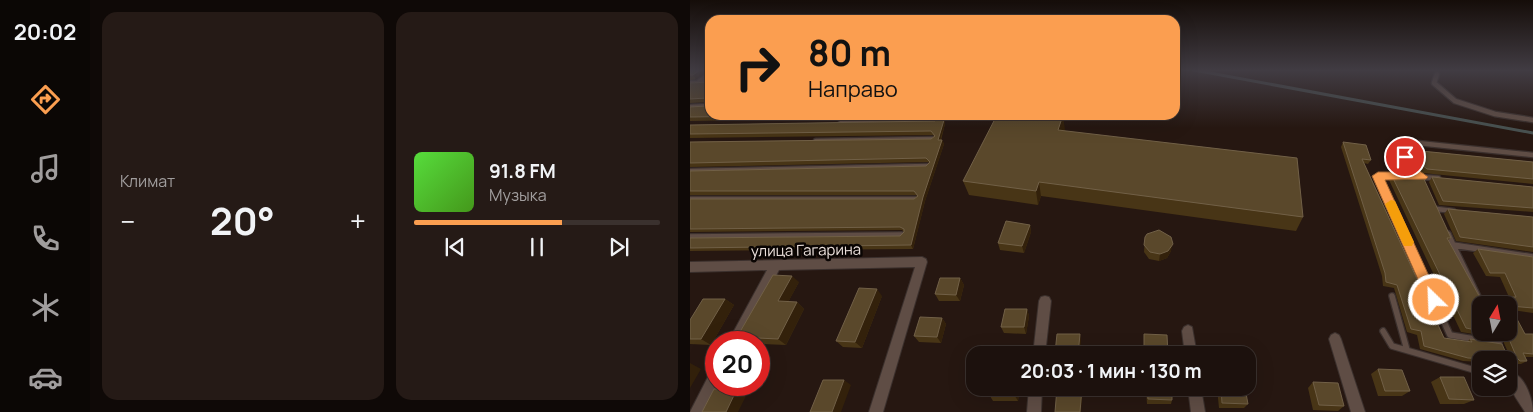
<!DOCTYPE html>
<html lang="ru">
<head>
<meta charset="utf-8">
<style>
  :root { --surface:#1c110d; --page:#251a16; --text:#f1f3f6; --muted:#a09d9d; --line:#3a312e; --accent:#fb9e50 }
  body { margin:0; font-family:Manrope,sans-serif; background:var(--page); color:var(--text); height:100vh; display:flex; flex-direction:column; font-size:19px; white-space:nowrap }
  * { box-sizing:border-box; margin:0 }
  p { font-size:16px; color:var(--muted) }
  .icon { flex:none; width:28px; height:28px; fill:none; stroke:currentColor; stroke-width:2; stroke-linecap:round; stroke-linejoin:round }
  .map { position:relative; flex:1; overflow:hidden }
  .panel { display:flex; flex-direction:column; gap:12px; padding:12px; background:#0f0907; width:600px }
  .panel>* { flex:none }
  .top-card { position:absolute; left:15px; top:15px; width:475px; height:105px; border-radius:15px; box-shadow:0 5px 20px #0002,0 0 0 1px var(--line); background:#fb9e50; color:#111; overflow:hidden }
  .needle { width:32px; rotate:10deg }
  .buttons { position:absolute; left:782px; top:296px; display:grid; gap:10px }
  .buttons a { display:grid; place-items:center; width:45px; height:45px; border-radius:10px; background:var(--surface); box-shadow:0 5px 20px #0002,0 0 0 1px var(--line); font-size:25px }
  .speed { position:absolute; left:15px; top:331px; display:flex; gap:10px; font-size:25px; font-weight:700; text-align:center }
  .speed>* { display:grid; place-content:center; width:65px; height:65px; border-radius:50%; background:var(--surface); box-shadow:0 5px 20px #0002,0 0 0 1px var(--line); line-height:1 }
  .speed .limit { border:8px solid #d22; background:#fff; color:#111 }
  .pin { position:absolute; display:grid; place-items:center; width:42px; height:42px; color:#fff; margin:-21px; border:2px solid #fff; border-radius:50%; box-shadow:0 1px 5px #0007 }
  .me { position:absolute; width:55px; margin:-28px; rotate:336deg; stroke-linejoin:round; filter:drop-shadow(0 0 4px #0008) }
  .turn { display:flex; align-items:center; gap:18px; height:105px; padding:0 20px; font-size:22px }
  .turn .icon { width:65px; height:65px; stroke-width:2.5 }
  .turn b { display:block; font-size:35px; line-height:42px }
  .big { font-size:38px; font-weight:700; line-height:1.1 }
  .panel .widget { flex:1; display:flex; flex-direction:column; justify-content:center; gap:8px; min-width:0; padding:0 18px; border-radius:15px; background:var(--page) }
  .song { display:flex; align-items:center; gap:15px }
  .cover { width:60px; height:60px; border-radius:8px; background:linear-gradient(135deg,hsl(110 70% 55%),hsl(100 70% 35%)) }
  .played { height:5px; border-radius:2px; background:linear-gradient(90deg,var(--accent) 60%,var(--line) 60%) }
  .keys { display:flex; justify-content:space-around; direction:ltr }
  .heat { display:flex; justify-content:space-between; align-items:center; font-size:28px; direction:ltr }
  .panel .tiles { flex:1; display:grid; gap:12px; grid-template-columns:repeat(2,1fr) }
  .trip { position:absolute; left:276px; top:346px; width:290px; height:50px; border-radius:15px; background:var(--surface); box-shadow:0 5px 20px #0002,0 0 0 1px var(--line); font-weight:700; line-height:50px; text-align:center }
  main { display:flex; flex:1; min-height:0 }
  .tab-bar { display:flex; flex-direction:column; width:90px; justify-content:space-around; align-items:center; background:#0b0705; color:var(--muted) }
  .tab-bar .icon { width:35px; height:35px }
  .tab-bar .active { color:var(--accent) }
  .tab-bar b { font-size:22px; color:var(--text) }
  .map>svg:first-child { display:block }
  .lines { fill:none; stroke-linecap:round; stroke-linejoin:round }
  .stream { stroke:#47504f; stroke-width:3 }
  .lane-far1-casing { stroke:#3b302d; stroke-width:7 }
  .lane-casing { stroke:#3b302d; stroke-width:8 }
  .street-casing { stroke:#3b302d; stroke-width:2 }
  .lane-far1 { stroke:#5f4d45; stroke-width:4.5 }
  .lane { stroke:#5f4d45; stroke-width:5.5 }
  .street { fill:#5f4d45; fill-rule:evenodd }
  .wall { fill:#483516 }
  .shaded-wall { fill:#33210b }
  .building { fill:#5a482b; stroke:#716047 }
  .route { fill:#fb9e50; stroke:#a36734 }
  .slow { fill:#f59e0b }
  .labels { text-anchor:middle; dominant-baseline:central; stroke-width:5; stroke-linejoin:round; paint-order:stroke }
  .street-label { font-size:15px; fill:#ede2dd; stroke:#0a0503 }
</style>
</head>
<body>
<main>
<nav class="tab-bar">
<b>20:02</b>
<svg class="icon active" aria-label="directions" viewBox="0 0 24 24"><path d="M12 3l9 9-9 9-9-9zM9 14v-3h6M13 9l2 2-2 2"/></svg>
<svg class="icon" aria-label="music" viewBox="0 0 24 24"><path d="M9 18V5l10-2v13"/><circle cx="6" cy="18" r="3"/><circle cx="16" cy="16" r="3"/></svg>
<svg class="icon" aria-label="phone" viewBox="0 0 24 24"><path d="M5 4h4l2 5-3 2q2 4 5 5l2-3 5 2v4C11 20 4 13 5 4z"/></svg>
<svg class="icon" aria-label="climate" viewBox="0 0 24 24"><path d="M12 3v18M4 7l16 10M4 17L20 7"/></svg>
<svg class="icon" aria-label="car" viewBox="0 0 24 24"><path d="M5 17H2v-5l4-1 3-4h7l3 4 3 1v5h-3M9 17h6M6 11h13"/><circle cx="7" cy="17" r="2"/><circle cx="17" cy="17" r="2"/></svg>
</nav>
<section class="panel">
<div class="tiles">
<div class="widget"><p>Климат</p>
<div class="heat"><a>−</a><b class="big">20°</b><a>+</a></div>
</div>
<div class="widget">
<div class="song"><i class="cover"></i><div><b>91.8 FM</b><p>Музыка</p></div></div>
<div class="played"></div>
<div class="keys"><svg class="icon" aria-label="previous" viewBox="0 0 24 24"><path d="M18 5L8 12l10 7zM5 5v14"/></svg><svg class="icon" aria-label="pause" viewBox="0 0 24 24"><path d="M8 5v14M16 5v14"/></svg><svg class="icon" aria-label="next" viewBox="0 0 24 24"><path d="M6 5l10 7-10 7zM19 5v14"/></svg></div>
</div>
</div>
</section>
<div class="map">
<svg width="843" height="412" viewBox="0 0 843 412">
  <rect width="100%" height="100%" fill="#261711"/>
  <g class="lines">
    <!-- stream -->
    <path class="stream" d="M504,70L843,133"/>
    <defs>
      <path id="lane-far1" d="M747,74L744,83L765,101L805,114L843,120
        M9,82L20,73
        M0,83H20
        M0,107L20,106
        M151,123L246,121
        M126,141L243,139
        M0,171L238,166
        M732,176L719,168L712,147L718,142L843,155
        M727,177L748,178
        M0,199H226
        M747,209L763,211
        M707,217L688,176H708"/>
      <path id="lane" d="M706,216L760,335L809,343
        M758,234L763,245
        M0,237L212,235
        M702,296L717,350
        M792,305L763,245L843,257
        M693,331L702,346L791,372
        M819,365L825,381"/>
      <path id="street" d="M232,257L236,259L237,262L193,412H179L225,267L89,270L50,342H38L77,270L0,272V262Z
        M355,296L359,297L361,301L355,355H343L349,301L351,297Z
        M498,325L502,327L507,355H495L492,331L494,327Z
        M645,333L649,335L651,339L675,412H661L639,339L641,335Z
        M26,370V385H28L14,412H0L21,371Z
        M825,374C836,379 843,401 843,412H835C830,403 816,387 820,376Z
        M339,388H352L351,412H337Z
        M498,388H511L515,412H501Z"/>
    </defs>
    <!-- lane-far1 casing -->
    <use href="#lane-far1" class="lane-far1-casing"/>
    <!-- lane casing -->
    <use href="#lane" class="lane-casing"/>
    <!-- street casing -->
    <use href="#street" class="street-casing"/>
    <!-- lane-far1 -->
    <use href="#lane-far1" class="lane-far1"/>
    <!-- lane -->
    <use href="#lane" class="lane"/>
    <!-- street -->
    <use href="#street" class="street"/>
  </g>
  <!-- wall -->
  <path class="wall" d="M0,70L6,79L0,80Z
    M19,82L20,102L0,103V83Z
    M0,107L20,115H254L252,120H254L255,124L251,140H252L254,144L235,201L223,249L0,251V238L210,236L214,232L212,230L0,232V199H224L227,196L226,195H0V171L236,166L239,163L238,162L0,167V142L241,139L244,136L243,135L0,138V125L245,121L247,119L246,117L0,121Z
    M373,115L374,131L613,217L606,231L351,196L348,205L279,195L273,181Z
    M653,142L681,160L678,164L674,163L754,338L777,342L780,339L819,360H791V362L773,361L730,349L727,335L717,332L704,288L693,286L692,276L651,147Z
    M731,151L843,162V184L733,173L729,170L727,155Z
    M702,176L761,238L758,240L793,303L791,305V332H807L808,334L802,337L771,332L699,180Z
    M742,177L843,187V212L749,205L739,182Z
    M758,209L843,217V252L766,241L754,214Z
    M340,225L341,232L334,253L310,250L308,243Z
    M455,237L481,251L477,258L469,261L459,259L454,252Z
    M788,249L843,257V313L822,310L835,334H843V357H835L837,361L831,364H824L822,361L809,332H819V305H796V302L801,298L819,297L810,277L796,276L783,253Z
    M270,278L274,285L270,301H249L245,294Z
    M109,282L98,302H107L114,309L96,345L69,344V342H55L47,337Z
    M192,296L172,348L153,347L146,341Z
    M35,299L44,305L21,345L0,344V320Z
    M337,309L339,316L336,334L314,333L311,327Z
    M252,318L256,324L251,343L229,342L224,336Z
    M454,334L478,355H454Z
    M688,369L720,391L712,396H688L681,374Z
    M750,377L784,400L774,404H750L741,382Z
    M623,382L654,406L648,411L623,410L618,388Z
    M302,388H330L328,401H303L300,396Z
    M456,388H482V400L481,404H457Z
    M527,388H555L558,404L554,408H529Z"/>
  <!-- shaded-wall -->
  <path class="shaded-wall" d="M10,70H19L6,79L3,75Z
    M251,115H254L251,124L250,120Z
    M373,115L375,130L370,144L368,130Z
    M254,120L255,124L249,144L248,140Z
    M252,140L254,144L235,201L223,249L221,245L233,197Z
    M349,182L351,196L348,205L346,191Z
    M340,225L341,232L334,253L332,246Z
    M483,244L481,251L477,258L469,261L470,254Z
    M102,276L109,282L95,308L88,301Z
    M270,278L274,285L270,301L266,295Z
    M187,289L192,296L172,348L165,342Z
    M35,299L44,305L21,345L11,339Z
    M107,302L114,309L96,345L88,339Z
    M337,309L339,316L336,334L334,327Z
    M252,318L256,324L251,343L247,337Z
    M390,334L391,340L390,355H388Z
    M0,363L11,369L0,388Z
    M154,380L161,385L151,412H142Z
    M326,388H330L328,401L325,396Z
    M392,388H393L391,412H390Z
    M47,389L57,394L48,412H36Z"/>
  <!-- building -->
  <path class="building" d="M0,70H10L3,75H0Z
    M19,70H20V77L16,75Z
    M20,80V102L17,98L0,99V83L19,82Z
    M20,103V115H130L0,117V107L17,106Z
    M246,115H251L250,120H254L248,140H252L233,197L221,245L0,248V238L210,236L214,232V229L210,227L0,229V199H224L228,196L224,191H0V171L236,166L240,162L236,158L0,163V142L241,139L245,136L241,131L0,134V125L245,121L249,117Z
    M307,115H373L368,130L607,158L613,217L349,182L346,191L273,181Z
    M653,142L676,145L681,160L672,159L754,338L782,342L780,339L812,344L819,360L778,358L734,346L731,331L721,329L707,285L696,282L695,273Z
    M731,151L843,162V179L737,169L732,165Z
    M702,176L733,177L761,238H757L793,303L796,305H791V331L776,328Z
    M742,177L843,187V208L753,201Z
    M758,209L843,217V247L770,237Z
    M316,221L340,225L332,246L308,243Z
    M469,230L481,237L483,244L478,251L470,254L460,252L454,245L455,237L457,234Z
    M788,249L843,257V308L820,306L835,334H843V354L833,353L837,361H830L827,358L816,332H819V305H799L801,303V298L826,297L815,273H800Z
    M83,275L102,276L88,301L107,302L88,339L47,337Z
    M250,278H270L266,295L245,294Z
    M169,288L187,289L165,342L146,341Z
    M13,299H35L11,339H0V320Z
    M315,309H337L334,327H311Z
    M230,317L252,318L247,337L224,336Z
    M367,334H390L388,355H371V354L365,353Z
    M454,334L477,335L478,355L454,354Z
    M688,369L712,370L720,391H695Z
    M750,377H774L784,400L759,399Z
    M133,380H154L142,412H120Z
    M623,382L648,383L654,406L629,405Z
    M302,388H326L325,396H300Z
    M367,388H392L390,412H365Z
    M457,388H482V400L458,399Z
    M531,388H555L558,404L532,403Z
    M24,389H47L36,412H12Z"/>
  <!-- sky -->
  <linearGradient id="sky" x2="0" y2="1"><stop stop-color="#150d09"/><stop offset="0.55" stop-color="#413c43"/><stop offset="1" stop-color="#413c43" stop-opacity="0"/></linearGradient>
  <rect width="843" height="128" fill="url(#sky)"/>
  <!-- route -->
  <path class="route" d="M715,154L719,155L723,166L738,177L736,179L695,180L750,300L749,304L744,306L739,304L682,176L688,172H718L713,168L710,157Z"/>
  <!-- slow -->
  <path class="slow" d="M701,200L705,201L724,242L722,246H714L712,242L695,204Z"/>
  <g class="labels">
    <!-- street labels -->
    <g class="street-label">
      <text transform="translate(116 250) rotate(-1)">улица Гагарина</text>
    </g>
  </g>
</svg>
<div class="buttons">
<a><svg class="needle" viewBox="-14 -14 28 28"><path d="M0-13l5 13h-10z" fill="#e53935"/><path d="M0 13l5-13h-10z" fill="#a09d9d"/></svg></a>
<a><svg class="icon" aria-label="layers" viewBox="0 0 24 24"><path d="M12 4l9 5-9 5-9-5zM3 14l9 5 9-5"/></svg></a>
</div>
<div class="speed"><div class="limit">20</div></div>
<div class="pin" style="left:715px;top:157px;background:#d93025"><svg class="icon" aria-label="arrive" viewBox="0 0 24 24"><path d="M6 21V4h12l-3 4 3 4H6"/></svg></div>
<svg class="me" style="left:744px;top:300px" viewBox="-20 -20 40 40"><circle r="17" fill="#fb9e50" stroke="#fff" stroke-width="3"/><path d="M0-11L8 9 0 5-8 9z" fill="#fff"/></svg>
<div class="trip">20:03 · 1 мин · 130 m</div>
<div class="top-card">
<div class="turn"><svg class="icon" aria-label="right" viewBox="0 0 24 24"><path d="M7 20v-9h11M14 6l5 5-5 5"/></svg><div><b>80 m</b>Направо</div></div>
</div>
</div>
</main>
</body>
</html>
